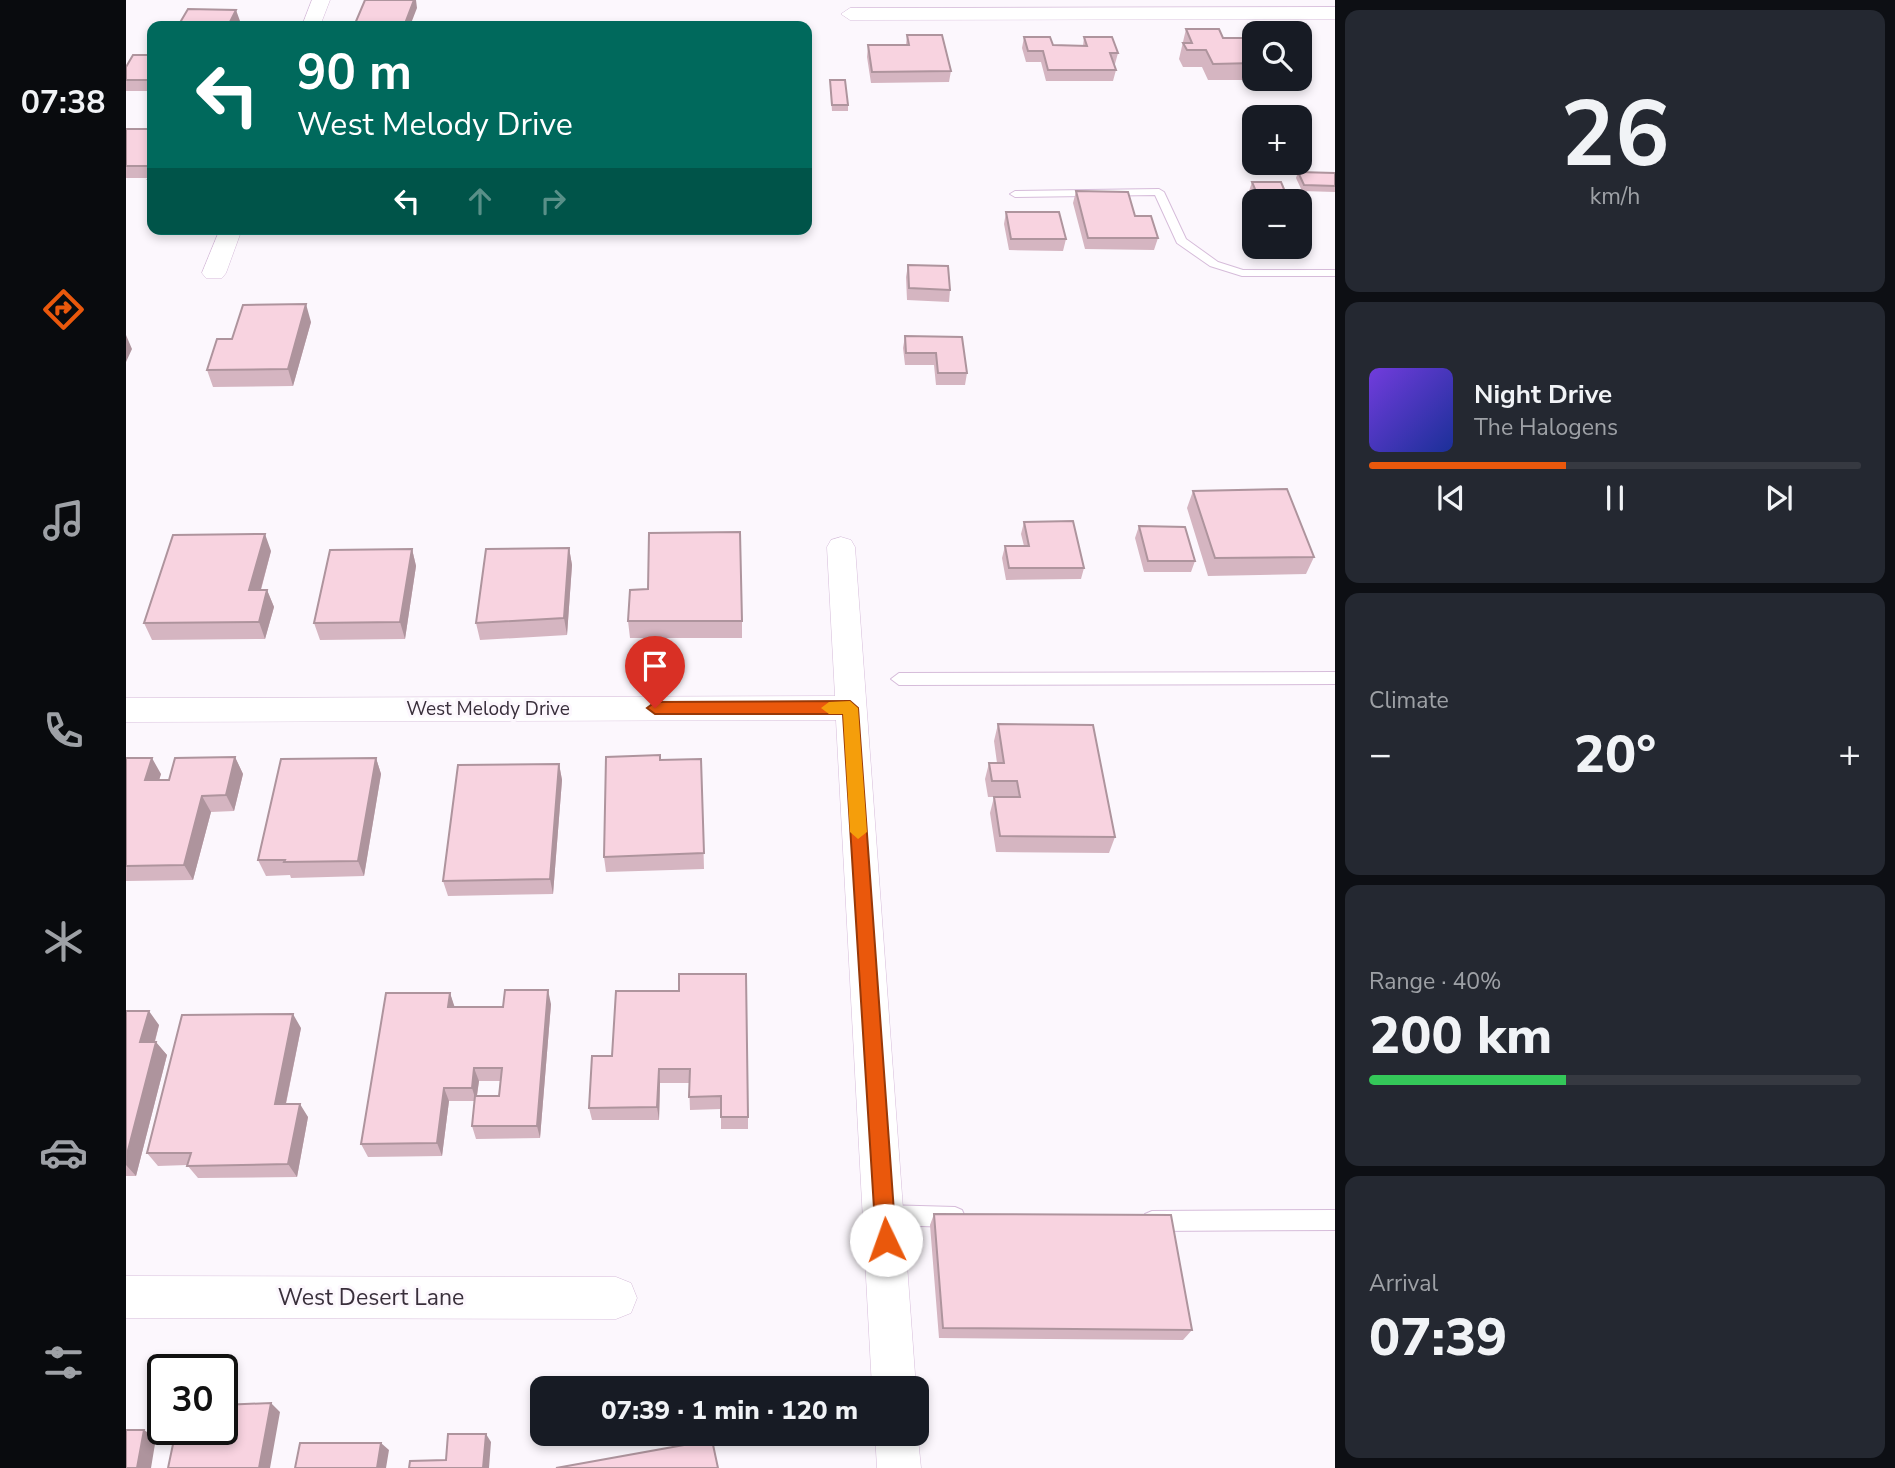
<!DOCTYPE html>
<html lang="en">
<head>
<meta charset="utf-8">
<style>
  :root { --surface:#171b24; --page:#242831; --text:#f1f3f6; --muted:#9ea1a6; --line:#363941; --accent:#ea580c }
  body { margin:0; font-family:"Nunito Sans",sans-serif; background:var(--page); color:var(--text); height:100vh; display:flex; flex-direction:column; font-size:26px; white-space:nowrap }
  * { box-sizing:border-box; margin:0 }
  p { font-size:23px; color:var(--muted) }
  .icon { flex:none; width:38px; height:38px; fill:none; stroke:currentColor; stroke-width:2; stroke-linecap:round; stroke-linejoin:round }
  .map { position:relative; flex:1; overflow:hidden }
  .drawer { display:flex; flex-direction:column; gap:10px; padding:10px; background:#0d0f14; width:560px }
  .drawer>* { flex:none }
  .banner { position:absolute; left:21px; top:21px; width:665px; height:214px; border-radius:14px; box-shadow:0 4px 10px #0003; background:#00695c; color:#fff; overflow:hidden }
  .fabs { position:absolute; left:1116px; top:21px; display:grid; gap:14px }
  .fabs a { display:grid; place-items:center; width:70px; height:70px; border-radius:14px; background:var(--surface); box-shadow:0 4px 10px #0003; font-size:35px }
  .speed { position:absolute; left:21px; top:1354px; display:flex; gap:14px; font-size:35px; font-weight:700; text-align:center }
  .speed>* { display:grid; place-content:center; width:91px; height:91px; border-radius:50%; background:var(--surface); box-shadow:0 4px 10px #0003; line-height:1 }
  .speed .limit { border:4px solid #111; border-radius:10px; background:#fff; color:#111 }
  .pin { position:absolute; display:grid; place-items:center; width:60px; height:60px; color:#fff; margin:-72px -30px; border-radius:50% 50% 50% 0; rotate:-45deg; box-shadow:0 0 7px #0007 }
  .pin .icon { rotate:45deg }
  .me { position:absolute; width:77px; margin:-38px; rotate:357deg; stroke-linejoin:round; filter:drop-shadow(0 0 5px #0008) }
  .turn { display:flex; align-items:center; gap:24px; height:147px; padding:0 35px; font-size:32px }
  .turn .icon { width:91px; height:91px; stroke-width:2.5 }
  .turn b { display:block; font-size:49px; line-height:60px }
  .lanes { display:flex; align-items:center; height:66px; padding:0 35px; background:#0003; justify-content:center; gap:35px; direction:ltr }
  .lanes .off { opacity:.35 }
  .big { font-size:52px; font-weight:800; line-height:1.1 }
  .drawer .card { flex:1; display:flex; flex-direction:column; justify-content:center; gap:10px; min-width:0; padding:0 24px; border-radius:14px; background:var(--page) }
  .drawer .dial { align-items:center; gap:0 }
  .dial b { font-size:91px; line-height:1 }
  .song { display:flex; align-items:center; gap:21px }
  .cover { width:84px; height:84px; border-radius:10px; background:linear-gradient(135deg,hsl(260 70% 55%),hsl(230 70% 35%)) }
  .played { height:7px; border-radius:4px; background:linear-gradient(90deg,var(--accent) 40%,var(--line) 40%) }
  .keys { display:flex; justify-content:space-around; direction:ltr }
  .heat { display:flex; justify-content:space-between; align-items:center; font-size:38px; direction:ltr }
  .charge { height:10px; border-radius:5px; background:linear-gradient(90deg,#34c759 40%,var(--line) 0) }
  .trip { position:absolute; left:404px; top:1376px; width:399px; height:70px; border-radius:14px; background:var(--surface); box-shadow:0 4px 10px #0003; font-weight:800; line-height:70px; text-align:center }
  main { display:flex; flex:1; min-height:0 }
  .tab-bar { display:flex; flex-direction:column; width:126px; justify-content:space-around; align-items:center; background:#090b0e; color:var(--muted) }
  .tab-bar .icon { width:49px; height:49px }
  .tab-bar .selected { color:var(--accent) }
  .tab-bar b { font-size:32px; color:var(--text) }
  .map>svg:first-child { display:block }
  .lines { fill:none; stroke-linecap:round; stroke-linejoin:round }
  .lane-casing { stroke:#d6bcda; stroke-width:2 }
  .street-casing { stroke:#d6bcda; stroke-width:1 }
  .lane { fill:#fff; fill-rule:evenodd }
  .street { fill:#fff; fill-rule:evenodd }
  .wall { fill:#d5b5c1; fill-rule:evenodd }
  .shaded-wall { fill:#ae949d }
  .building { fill:#f8d3e0; stroke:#ae949d; stroke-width:2 }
  .route { fill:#ea580c; stroke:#983908; stroke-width:2 }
  .slow { fill:#f59e0b }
  .labels { text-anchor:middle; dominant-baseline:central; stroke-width:6; stroke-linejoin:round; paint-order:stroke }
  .street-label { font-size:19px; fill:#392f3b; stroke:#fcf7fd }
  .near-street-label { font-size:23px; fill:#392f3b; stroke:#fcf7fd }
</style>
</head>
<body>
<main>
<nav class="tab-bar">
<b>07:38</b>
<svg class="icon selected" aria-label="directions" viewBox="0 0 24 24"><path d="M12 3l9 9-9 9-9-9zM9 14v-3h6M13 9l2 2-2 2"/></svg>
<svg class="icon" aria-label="music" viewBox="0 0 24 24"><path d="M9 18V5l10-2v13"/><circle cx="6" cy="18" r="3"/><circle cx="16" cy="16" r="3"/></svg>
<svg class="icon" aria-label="phone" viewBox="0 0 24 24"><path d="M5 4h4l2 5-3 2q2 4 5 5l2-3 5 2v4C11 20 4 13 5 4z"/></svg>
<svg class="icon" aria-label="climate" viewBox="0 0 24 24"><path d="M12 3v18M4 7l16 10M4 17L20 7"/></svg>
<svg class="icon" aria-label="car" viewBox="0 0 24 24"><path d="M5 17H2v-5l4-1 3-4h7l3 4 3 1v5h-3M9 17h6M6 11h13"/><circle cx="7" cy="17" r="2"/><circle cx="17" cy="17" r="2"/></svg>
<svg class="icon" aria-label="filters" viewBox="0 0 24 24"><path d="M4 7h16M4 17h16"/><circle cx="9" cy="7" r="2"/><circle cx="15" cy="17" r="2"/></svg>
</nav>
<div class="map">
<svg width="1209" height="1468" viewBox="0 0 1209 1468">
  <rect width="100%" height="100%" fill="#fcf7fd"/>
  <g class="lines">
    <defs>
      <path id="lane" d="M1033,189L1038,192L1060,239L1092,262L1117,270H1209V276H1116L1084,266L1051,243L1029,195L889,197L884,194L889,191Z
        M1209,672V684L773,685L765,679L773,673Z
        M758,1205L829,1207L836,1210L839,1217L836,1224L829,1227L758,1225L751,1222L748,1215L751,1208Z
        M1209,1210V1230L1026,1231L1019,1228L1016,1221L1019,1214L1026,1211Z"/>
      <path id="street" d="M186,0H204L194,26H176Z
        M1209,7V19L724,20L715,14L724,8Z
        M94,229H116L100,273L96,278H80L76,273Z
        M715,537L725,540L729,547L790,1388H746L710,720L0,722V698L709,696L701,547L705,540Z
        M0,1276L490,1277L505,1283L511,1298L505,1313L490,1319L0,1318Z
        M791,1428L795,1468H751L749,1433H791Z"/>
    </defs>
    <!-- lane casing -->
    <use href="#lane" class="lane-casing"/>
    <!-- street casing -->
    <use href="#street" class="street-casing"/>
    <!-- lane -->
    <use href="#lane" class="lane"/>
    <!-- street -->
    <use href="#street" class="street"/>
  </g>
  <!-- wall -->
  <path class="wall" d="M1060,29L1097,38H1129V79L1164,80H1082L1076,67H1057L1053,59Z
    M781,35L825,71L823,82L745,83L741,57L742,45H780Z
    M898,37L927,45L957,46L958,37L992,53L989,64H988L990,70L987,81H920L915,62H900L896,48Z
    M26,55V91H0V67Z
    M704,80L722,105V111H706Z
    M0,129H26V191L22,179L23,178H0Z
    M1121,151H1129V163H1174V151L1181,161L1178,166H1123L1119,157Z
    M1172,172L1209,173V192L1176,191L1170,178Z
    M1126,182L1163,201H1129V211L1122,194Z
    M950,191L1009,216L1032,238L1028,250L959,249L947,203Z
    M880,212L940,239L937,251L883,250L878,224Z
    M782,265L824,290L823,302L781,300L780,277Z
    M185,322L167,386L87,387L81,370L106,339Z
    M779,336L836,337L841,373L839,385H810L808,365H779L777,348Z
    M1067,491L1188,557L1180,574L1082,576L1061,508Z
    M898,522L958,568L955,579L880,580L876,558L879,546H898L895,534Z
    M1013,526L1069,561L1065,572H1018L1009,538Z
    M443,548L446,565L441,635L354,640L350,623Z
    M286,549L290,566L279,639L194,640L188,623Z
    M145,551L135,590H141L148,607L139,639L26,640L18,623Z
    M502,621H616V638H504Z
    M872,724L989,837L983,853L870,852L864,813L868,797H862L859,779L863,763H871L868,741Z
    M109,757L117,774L108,811L85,812L67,880L0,881V758L35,774L33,780H43Z
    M250,758L255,774L238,876L165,878L164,875L140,876L132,860Z
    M575,759L578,869L480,872L478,857L534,760Z
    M433,764L436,780L427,894L322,896L317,881Z
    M490,991L622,1117V1129H595V1109L564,1110L563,1083H534L533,1120H466L463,1108L486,1056Z
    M324,993L328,1007H377L425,1004L414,1138L350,1139L346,1126L349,1101H323L316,1156L242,1157L235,1144ZM353,1081H374L373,1096H351Z
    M0,1011L33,1025L29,1042L41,1055L10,1176H0Z
    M175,1028L160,1104L182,1117L171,1177L72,1178L61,1165L32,1166L21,1153Z
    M808,1214L1066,1330L1057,1340L813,1338L804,1225Z"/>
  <!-- shaded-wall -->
  <path class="shaded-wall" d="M288,0H290L291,8L284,26H278Z
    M110,10L114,21L111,26H102Z
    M180,304L185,322L167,386L162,369Z
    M0,335L6,349L0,362Z
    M139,534L145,551L130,607L123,590Z
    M443,548L446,565L441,635L438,618Z
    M286,549L290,566L279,639L274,622Z
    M141,590L148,607L139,639L133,622Z
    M109,757L117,774L108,811L100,795Z
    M26,758L35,774L28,796L19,780Z
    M250,758L255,774L238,876L232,861Z
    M433,764L436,780L427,894L424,879Z
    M76,796L85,812L67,880L58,865Z
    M422,990L425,1004L414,1138L411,1126Z
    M324,993L329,1008L322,1007Z
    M23,1011L33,1025L25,1055L14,1042Z
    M167,1014L175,1028L157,1117L149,1104Z
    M30,1042L41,1055L10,1176L0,1165V1158Z
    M348,1068L353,1081L350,1101L346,1088Z
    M533,1069L534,1083L533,1120L531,1107Z
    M318,1088L323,1101L316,1156L311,1143Z
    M174,1104L182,1117L171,1177L162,1164Z
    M145,1403L154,1412L144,1468H133Z
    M18,1430L30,1438L25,1468H11Z
    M360,1434L365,1442L363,1468H357Z
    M255,1443L263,1450L260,1468H251Z"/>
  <!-- building -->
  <path class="building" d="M239,0H288L278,26H228Z
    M62,9L110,10L102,26H52Z
    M1060,29H1093L1097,38H1129V63L1087,64L1080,50H1061L1057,43H1066Z
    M781,35H816L825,71L746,72L742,45H783Z
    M898,37H924L927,45L961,46L958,37H986L992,53H984L990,70H922L917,51H902Z
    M7,55H26V80H0V67Z
    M704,80H719L722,105H706Z
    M0,129H26V166H0Z
    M1121,151H1129V160H1125Z
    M1174,151H1176L1181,161L1174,160Z
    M26,171V179H22Z
    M1172,172L1209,173V186L1178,185Z
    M1126,182H1155L1163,201H1134Z
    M950,191L1002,192L1009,216H1025L1032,238H962Z
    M880,212H933L940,239H885Z
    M782,265L822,266L824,290L783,288Z
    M180,304L162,369L81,370L91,339H106L117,305Z
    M779,336L836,337L841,373H812L810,353H780Z
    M1161,489L1188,557L1089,558L1067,491Z
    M947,521L958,568H883L879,546H903L898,522Z
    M1013,526L1059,527L1069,561H1022Z
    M614,532L616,621H502L504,590L522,589L523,533Z
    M139,534L123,590H141L133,622L18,623L47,535Z
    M443,548L438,618L350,623L360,549Z
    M286,549L274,622L188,623L204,550Z
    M872,724L967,725L989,837L874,836L868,797H894L891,781H866L863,763H878Z
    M534,755V760L575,759L578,853L478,857L480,757Z
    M109,757L100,795L76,796L58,865L0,866V758H26L19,780H43L49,758Z
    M250,758L232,861L158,862L159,860H132L155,759Z
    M433,764L424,879L317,881L332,765Z
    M553,974H620L622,1117H595V1096L563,1097L564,1069H533L531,1107L463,1108L466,1056H486L490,991H553Z
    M379,990H422L411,1126H346L349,1096H373L376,1068H348L346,1088H318L311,1143L235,1144L260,993H324L322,1007H377Z
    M0,1011H23L14,1042H30L0,1158Z
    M167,1014L149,1104H174L162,1164L61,1166L65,1153H21L56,1015Z
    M808,1214L1045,1215L1066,1330L817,1328Z
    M145,1403L133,1468H42L50,1430H96V1405Z
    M0,1430H18L11,1468H0Z
    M322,1434H360L357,1468H283L284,1461L320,1460Z
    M586,1440L592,1468H430Z
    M174,1443H255L251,1468H169Z"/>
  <!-- route -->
  <path class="route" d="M724,701L732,708L770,1240L767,1247L760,1250L753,1247L750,1240L717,714H529L521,708L529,702Z"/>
  <!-- slow -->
  <path class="slow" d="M724,701L732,708L741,832L732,839L724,832L717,714H703L695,708L703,702Z"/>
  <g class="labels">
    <!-- street labels -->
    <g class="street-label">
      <text x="362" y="709">West Melody Drive</text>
    </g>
    <!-- near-street labels -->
    <g class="near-street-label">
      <text x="245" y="1297">West Desert Lane</text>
    </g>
  </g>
</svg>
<div class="fabs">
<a><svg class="icon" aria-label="search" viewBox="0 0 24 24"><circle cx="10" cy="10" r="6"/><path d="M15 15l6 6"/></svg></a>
<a>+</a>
<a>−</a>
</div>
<div class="speed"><div class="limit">30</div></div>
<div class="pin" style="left:529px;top:708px;background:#d93025"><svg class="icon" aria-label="arrive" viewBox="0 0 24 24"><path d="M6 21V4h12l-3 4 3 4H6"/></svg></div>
<svg class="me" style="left:760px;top:1240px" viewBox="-20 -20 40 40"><circle r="19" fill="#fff"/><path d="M0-13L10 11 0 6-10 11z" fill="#ea580c"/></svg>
<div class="trip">07:39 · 1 min · 120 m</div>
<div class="banner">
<div class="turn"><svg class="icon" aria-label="left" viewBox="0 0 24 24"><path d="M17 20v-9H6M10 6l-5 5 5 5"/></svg><div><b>90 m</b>West Melody Drive</div></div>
<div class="lanes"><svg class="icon" aria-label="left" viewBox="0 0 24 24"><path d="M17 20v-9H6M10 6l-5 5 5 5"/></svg><svg class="icon off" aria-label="ahead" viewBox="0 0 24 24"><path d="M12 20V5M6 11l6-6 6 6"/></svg><svg class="icon off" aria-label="right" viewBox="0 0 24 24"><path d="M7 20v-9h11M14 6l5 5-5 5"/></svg></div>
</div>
</div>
<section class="drawer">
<div class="card dial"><b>26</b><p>km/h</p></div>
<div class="card">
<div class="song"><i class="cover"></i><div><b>Night Drive</b><p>The Halogens</p></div></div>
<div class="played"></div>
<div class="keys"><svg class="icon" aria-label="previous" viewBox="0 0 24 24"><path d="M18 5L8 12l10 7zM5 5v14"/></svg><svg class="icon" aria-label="pause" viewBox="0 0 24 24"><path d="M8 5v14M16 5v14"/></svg><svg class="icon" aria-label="next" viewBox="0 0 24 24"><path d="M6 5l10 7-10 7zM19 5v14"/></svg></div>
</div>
<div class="card"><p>Climate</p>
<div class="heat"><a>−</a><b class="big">20°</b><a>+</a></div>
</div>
<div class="card"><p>Range · 40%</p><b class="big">200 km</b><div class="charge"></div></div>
<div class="card"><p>Arrival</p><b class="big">07:39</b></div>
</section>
</main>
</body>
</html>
